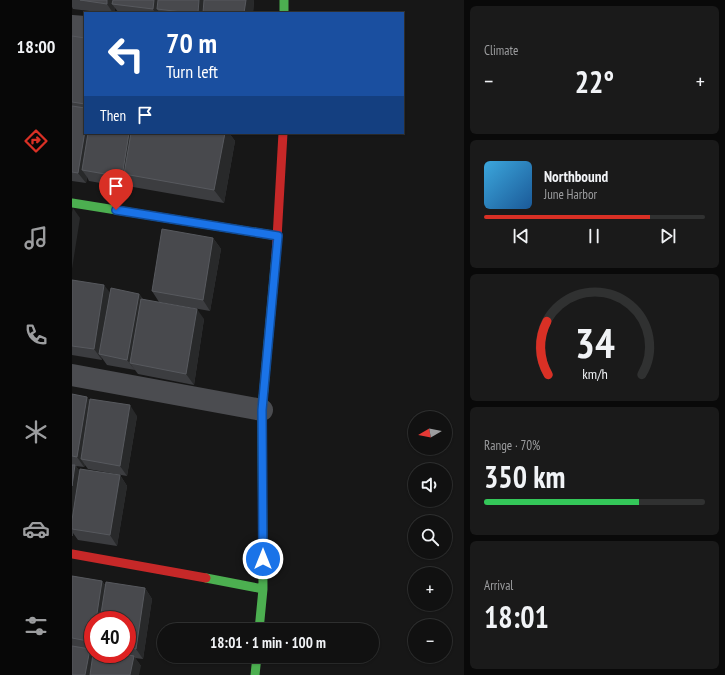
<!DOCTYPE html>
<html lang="en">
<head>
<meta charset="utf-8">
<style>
  :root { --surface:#111; --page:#1a1a1a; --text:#f1f3f6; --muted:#9c9d9f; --line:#303131; --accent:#d93025 }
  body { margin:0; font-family:"PT Sans Narrow",sans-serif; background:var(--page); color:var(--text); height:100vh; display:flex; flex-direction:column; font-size:15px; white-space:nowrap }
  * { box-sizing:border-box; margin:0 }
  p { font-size:13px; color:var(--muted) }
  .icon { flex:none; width:22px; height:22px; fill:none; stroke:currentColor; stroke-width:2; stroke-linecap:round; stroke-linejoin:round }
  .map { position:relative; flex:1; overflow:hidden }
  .side { display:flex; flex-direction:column; gap:6px; padding:6px; background:#090909; width:261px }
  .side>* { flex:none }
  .top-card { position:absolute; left:12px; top:12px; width:320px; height:122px; border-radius:0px; box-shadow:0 1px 3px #0004,0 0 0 1px var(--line); background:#1a4fa0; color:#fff; overflow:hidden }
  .needle { width:26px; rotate:260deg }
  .tools { position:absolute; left:336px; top:411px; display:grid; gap:8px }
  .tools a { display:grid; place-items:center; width:44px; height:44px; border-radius:50%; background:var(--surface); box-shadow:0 1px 3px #0004,0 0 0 1px var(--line); font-size:20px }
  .speed { position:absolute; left:12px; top:611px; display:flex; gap:8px; font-size:20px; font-weight:700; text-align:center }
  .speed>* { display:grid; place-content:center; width:52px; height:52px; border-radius:50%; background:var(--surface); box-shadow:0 1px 3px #0004,0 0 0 1px var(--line); line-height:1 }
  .speed .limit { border:6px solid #d22; background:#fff; color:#111 }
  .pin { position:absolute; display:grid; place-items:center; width:34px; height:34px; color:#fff; margin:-41px -17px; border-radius:50% 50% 50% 0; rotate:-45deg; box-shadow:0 0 4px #0007 }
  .pin .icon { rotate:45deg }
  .me { position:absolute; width:44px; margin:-22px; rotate:0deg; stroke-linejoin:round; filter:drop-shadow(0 0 3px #0008) }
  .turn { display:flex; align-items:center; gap:14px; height:84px; padding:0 16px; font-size:18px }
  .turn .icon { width:52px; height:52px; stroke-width:2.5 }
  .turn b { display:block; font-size:28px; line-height:34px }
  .then { display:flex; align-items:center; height:38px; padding:0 16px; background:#0003; gap:8px; font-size:15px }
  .big { font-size:30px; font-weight:800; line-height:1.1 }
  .side .tile { flex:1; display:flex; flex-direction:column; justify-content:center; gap:6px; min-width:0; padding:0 14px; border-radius:6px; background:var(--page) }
  .side .dial { align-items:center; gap:0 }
  .dial svg { height:104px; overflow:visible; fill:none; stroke:var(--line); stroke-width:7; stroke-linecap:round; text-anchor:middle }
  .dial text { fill:var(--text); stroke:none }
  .song { display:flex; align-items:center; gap:12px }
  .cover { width:48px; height:48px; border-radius:6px; background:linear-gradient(135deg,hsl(200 70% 55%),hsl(210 70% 35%)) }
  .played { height:4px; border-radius:2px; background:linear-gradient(90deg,var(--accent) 75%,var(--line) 75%) }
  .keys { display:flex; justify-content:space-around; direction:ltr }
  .heat { display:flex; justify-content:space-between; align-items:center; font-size:22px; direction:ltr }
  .charge { height:6px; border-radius:3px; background:linear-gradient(90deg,#34c759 70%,var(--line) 0) }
  .trip { position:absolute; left:85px; top:623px; width:222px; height:40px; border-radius:20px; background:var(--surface); box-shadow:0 1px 3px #0004,0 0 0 1px var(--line); font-weight:800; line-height:40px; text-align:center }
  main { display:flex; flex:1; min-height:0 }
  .dock { display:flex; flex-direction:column; width:72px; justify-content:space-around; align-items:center; background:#070707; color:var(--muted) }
  .dock .icon { width:28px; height:28px }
  .dock .on { color:var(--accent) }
  .dock b { font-size:18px; color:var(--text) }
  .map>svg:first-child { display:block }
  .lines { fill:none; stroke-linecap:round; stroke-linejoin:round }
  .street { stroke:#4b4c50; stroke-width:22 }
  .fast { stroke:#4caf50; stroke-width:9 }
  .jam { stroke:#c62828; stroke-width:9 }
  .wall { fill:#3c3d40; fill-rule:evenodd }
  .shaded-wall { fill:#28292a }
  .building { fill:#48494d; stroke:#57595e }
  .route-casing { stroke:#114b97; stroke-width:10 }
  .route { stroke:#1a73e8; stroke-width:7 }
</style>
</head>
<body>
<main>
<nav class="dock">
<b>18:00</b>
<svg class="icon on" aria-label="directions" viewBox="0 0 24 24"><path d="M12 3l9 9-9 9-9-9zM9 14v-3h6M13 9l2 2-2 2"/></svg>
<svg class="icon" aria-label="music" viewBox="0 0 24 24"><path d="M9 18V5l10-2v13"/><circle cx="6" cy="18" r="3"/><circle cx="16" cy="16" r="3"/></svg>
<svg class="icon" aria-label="phone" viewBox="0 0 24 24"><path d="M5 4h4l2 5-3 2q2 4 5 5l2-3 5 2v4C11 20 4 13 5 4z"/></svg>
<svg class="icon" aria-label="climate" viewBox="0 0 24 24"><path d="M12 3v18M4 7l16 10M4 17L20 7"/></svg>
<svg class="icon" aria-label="car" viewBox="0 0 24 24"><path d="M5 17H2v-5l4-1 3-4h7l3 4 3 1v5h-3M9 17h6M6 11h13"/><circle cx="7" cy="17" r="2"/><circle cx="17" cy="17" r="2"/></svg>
<svg class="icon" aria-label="filters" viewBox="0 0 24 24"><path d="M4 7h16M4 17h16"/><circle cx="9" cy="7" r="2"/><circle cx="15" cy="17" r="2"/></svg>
</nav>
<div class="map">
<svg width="392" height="675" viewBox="0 0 392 675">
  <rect width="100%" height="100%" fill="#171717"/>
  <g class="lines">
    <!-- street -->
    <path class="street" d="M0,26L13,27
      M0,375L190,410"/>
    <!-- fast -->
    <path class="fast" d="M212,0V13
      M0,203L206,236
      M134,578L191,589
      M187,630L191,589L190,410L204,256
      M183,675L185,656"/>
    <!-- jam -->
    <path class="jam" d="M204,256L211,133
      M0,554L134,578"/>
  </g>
  <!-- wall -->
  <path class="wall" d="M0,0H182L181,13H47L43,8L42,13H34L1,9L0,7Z
    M0,36L13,38V133H157L163,141L152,203L61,187L58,183L57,188L17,181L15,177L14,183L0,181Z
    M141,238L149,249L138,311L87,302L80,291Z
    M0,280L38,294H67L71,299L132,319L122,385L66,374L63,370L35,365L30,358V360L0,355Z
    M0,394L15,397L18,402L65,416L55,476L16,469L13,465L12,467L4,466L8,472L48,475L55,486L45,546L6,540L1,533V536H0Z
    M0,576L30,581L33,585L73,588L80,599L71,659L63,658L69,666L0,675ZM21,620H55V654H21L19,651H21Z"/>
  <!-- shaded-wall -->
  <path class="shaded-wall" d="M35,0H44L40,4L43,8L42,13H41L35,4Z
    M82,0H90L85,9L88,13H83L81,9Z
    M127,0H136L134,13H126Z
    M174,0H182L181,13H172Z
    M13,131V133H22L10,170L15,177L14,183L6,173Z
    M57,133H66L52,174L58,183L57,188L50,177Z
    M153,133H157L163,141L152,203L142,190Z
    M1,208L8,218L0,269V212Z
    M141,238L149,249L138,311L131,300Z
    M32,285L40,295L27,354L30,358V360L22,349Z
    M67,294L75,304L58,363L63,370L55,360Z
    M125,309L132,319L122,385L114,374Z
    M15,397L22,407L9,459L13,465L12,467L5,457Z
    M58,405L65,416L55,476L48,466Z
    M3,465L11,476L0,529V486Z
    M48,475L55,486L45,546L38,535Z
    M30,581L38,592L33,620H24Z
    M73,588L80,599L71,659L64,649Z
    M18,649L25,659L22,675H13Z
    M62,656L69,666L67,675H58Z"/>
  <!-- building -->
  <path class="building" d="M8,0H35V4Z
    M41,0H82L81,9L40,4Z
    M86,0H127L126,13H118L85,9Z
    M132,0H174L172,13H131Z
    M0,36L13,38V104L0,102Z
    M0,106L13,108V131L6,173L0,172Z
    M16,133H57L50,177L10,170Z
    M59,133H153L142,190L52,174Z
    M90,229L141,238L131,300L80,291Z
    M0,280L32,285L22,349L0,346Z
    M39,288L67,294L55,360L27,354Z
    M69,299L125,309L114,374L58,363Z
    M0,394L15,397L5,457L0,456Z
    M18,399L58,405L48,466L9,459Z
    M0,465H3L0,486Z
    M8,469L48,475L38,535L0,529V520Z
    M0,576L30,581L24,620H21V642L0,638Z
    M34,582L73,588L64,649L55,647V620H28Z
    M0,646L18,649L13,675H0Z
    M21,654H50L62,656L58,675H18Z"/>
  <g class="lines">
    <defs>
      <path id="route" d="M44,210L206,236L190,410L191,559"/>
    </defs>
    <!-- route casing -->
    <use href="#route" class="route-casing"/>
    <!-- route -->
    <use href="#route" class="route"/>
  </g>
</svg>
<div class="tools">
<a><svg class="needle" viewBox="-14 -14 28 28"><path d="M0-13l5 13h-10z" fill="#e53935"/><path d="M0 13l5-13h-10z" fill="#9c9d9f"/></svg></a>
<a><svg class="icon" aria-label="sound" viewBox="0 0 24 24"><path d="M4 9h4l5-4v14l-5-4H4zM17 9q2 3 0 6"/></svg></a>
<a><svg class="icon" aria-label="search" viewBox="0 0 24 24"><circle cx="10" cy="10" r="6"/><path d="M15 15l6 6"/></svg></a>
<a>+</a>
<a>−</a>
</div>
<div class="speed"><div class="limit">40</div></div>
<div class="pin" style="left:44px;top:210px;background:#d93025"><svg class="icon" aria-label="arrive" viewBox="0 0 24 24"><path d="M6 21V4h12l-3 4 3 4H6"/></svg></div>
<svg class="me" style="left:191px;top:559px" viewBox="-20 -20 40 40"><circle r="17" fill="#1a73e8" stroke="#fff" stroke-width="3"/><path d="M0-11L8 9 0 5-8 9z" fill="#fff"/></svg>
<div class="trip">18:01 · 1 min · 100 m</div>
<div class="top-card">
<div class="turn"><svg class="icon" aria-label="left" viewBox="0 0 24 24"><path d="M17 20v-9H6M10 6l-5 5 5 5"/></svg><div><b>70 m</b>Turn left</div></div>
<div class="then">Then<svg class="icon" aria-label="arrive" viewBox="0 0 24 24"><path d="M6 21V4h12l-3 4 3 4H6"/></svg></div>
</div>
</div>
<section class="side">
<div class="tile"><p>Climate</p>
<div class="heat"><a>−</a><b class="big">22°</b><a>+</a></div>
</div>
<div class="tile">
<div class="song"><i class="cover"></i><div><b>Northbound</b><p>June Harbor</p></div></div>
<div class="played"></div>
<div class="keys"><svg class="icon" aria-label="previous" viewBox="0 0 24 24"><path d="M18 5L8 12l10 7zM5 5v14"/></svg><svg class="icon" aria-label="pause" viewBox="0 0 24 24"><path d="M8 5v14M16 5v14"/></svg><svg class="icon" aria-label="next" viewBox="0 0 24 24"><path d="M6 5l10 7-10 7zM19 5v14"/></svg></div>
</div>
<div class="tile dial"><svg viewBox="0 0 100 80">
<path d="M14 69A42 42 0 1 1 86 69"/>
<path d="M14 69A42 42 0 0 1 13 28" stroke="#d93025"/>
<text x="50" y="56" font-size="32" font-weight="700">34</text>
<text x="50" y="72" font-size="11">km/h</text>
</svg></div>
<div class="tile"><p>Range · 70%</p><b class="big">350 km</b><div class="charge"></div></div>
<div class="tile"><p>Arrival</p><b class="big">18:01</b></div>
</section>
</main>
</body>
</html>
